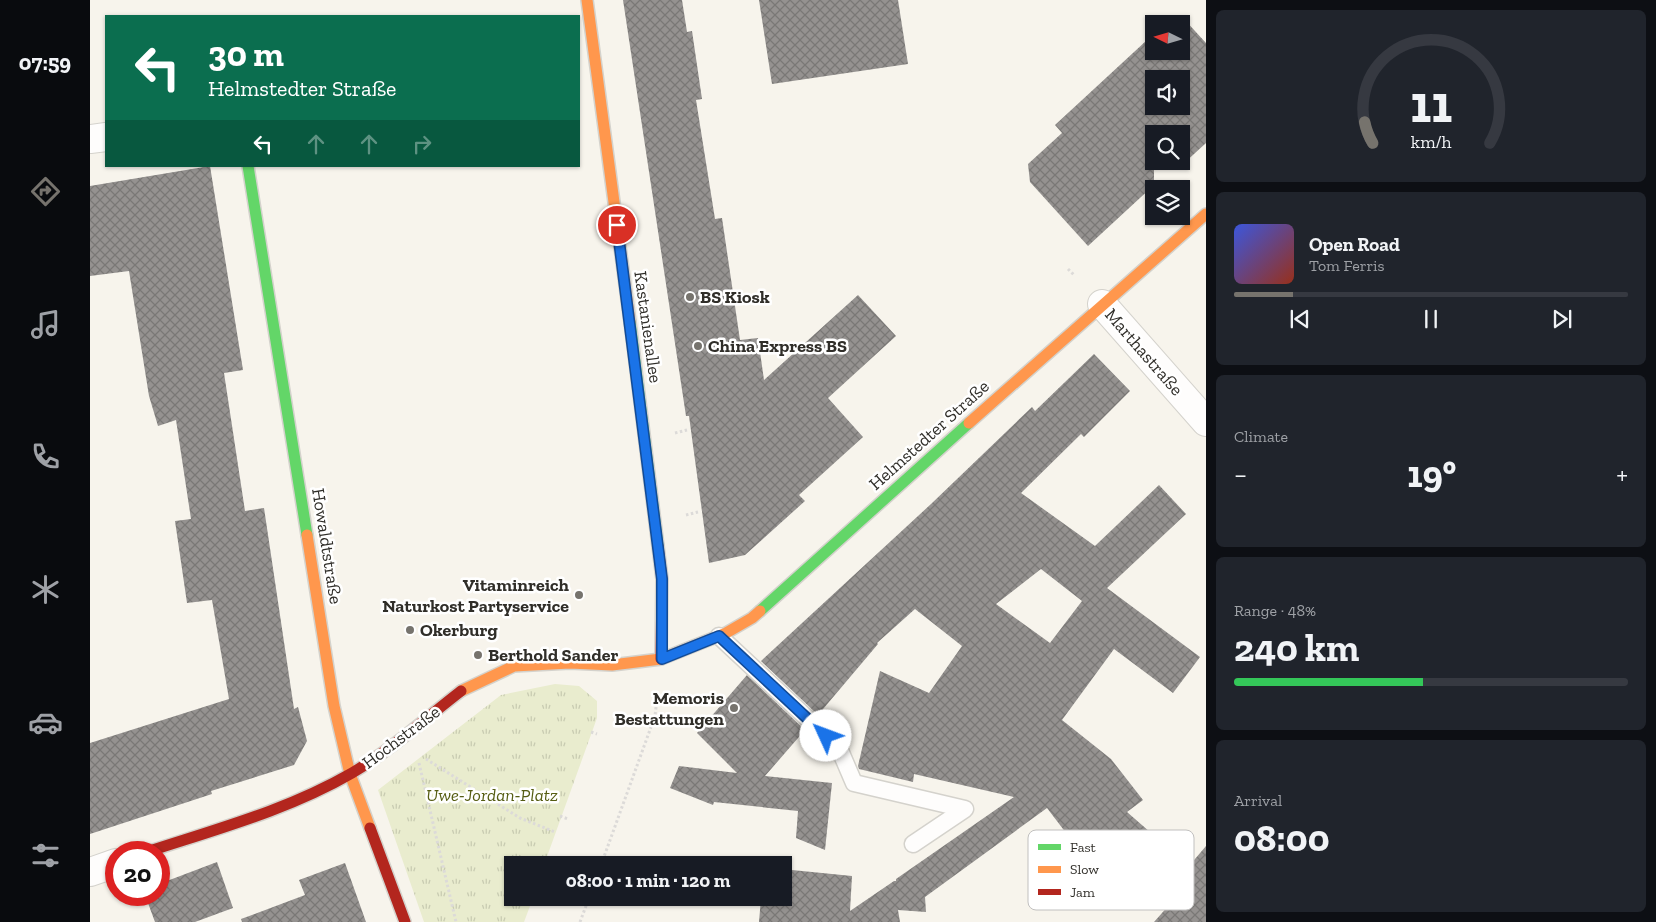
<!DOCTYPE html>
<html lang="en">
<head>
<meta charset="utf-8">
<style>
  :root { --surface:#171b24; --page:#20242c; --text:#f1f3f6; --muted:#9ea1a6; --line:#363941; --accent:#76736d }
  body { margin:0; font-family:"Zilla Slab",serif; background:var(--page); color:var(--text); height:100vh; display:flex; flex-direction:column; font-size:19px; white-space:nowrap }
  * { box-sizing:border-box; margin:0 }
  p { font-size:16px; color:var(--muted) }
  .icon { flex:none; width:28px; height:28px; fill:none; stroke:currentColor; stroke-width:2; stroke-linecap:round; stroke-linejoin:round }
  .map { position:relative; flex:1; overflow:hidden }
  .details { display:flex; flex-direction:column; gap:10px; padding:10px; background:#0d0f14; width:450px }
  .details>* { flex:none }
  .banner { position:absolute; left:15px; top:15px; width:475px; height:152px; border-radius:0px; box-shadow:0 1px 4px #0004; background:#0b6e4f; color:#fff; overflow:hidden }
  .needle { width:32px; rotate:275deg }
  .fabs { position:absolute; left:1055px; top:15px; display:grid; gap:10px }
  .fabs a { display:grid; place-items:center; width:45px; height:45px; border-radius:0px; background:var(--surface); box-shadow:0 1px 4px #0004; font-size:25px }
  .speed { position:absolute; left:15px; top:841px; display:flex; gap:10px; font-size:25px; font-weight:700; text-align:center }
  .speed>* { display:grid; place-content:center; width:65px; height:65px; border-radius:50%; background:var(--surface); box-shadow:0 1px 4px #0004; line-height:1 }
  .speed .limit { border:8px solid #d22; background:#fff; color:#111 }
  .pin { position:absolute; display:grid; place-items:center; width:42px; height:42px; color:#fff; margin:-21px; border:2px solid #fff; border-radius:50%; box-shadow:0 1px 5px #0007 }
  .me { position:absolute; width:55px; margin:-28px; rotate:313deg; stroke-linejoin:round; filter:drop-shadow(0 0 4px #0008) }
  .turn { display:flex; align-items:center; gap:18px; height:105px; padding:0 20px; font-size:22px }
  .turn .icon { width:65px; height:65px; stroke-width:2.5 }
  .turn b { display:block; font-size:35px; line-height:42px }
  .lanes { display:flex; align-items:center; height:48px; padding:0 20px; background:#0003; justify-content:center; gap:25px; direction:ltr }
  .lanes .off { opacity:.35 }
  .big { font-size:38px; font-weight:700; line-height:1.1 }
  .details .widget { flex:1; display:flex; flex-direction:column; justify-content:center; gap:8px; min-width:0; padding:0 18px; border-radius:8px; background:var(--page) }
  .details .dial { align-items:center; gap:0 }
  .dial svg { height:130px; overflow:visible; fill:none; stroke:var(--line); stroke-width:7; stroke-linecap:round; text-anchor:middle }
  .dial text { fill:var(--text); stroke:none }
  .song { display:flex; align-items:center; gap:15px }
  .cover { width:60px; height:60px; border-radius:8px; background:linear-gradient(135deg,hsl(230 70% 55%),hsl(10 70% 35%)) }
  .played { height:5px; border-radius:2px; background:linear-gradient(90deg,var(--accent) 15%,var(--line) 15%) }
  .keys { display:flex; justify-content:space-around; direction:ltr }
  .heat { display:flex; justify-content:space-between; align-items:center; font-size:28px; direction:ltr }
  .charge { height:8px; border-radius:4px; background:linear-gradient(90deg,#34c759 48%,var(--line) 0) }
  .trip { position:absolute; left:414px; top:856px; width:288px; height:50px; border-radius:0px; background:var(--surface); box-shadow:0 1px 4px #0004; font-weight:700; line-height:50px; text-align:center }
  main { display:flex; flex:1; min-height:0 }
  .dock { display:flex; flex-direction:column; width:90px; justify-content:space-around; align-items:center; background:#090b0e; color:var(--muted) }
  .dock .icon { width:35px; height:35px }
  .dock .current { color:var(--accent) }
  .dock b { font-size:22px; color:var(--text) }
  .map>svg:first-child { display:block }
  .park { fill:url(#park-tufts) }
  .building { fill:url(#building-cross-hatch); fill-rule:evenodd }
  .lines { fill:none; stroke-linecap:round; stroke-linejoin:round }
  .lane-casing { stroke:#d4d2cc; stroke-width:19 }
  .street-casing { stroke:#d4d2cc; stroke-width:30 }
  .fast-casing { stroke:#d4d2cc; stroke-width:14 }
  .slow-casing { stroke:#d4d2cc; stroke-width:14 }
  .jam-casing { stroke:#d4d2cc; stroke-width:14 }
  .path { stroke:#dcdad8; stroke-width:3; stroke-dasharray:2.5 2.5; stroke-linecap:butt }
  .lane { stroke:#fefdfc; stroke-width:16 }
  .street { stroke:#fefdfc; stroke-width:28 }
  .fast { stroke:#63d668; stroke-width:11 }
  .slow { stroke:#ff974d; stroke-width:11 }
  .jam { stroke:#b3261e; stroke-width:11 }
  .route-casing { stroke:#114b97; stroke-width:12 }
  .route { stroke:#1a73e8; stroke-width:9 }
  .poi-dot { fill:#76736d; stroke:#fff; stroke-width:2 }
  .labels { text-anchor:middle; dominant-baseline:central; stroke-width:5; stroke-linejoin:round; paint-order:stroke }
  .poi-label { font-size:18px; font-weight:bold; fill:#302e29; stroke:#fff; text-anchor:start }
  .street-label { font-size:18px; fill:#302e29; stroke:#fff }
  .park-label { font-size:18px; font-style:italic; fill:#565d13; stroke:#fff }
  .key { fill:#fff; stroke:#c1c0bf; stroke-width:1 }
  .key-label { font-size:14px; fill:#302e29 }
</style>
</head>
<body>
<main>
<nav class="dock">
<b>07:59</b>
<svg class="icon current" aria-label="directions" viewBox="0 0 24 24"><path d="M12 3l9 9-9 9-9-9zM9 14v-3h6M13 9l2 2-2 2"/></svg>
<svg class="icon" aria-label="music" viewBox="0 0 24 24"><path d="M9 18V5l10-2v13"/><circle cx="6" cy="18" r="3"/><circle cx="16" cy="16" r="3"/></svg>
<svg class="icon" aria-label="phone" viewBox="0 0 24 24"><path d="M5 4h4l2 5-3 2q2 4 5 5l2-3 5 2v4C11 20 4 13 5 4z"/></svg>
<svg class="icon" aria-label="climate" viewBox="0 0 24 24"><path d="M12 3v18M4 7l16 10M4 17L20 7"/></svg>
<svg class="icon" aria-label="car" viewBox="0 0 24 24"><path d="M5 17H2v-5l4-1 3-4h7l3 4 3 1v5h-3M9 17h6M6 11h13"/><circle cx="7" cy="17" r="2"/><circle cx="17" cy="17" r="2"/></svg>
<svg class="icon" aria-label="filters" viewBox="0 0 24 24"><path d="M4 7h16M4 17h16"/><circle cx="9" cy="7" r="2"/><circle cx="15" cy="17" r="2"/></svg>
</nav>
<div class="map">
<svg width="1116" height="922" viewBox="0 0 1116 922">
  <defs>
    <pattern id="park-tufts" width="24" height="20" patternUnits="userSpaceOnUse" patternTransform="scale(1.25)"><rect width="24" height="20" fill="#e9ecce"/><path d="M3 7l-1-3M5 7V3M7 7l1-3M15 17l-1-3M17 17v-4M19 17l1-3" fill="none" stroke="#c8cbb1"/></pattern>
    <pattern id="building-cross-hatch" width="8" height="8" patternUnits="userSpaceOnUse" patternTransform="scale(1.25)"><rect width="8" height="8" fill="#959290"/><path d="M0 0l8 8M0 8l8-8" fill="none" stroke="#7a7876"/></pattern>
  </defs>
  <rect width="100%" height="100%" fill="#f7f4ec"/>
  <!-- park -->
  <path class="park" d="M465,684L489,686L507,701V718L454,865H422V898H443L434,922H334L288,790L411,695Z"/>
  <!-- building -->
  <path class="building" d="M533,0H592L597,32L602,31L612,99L606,100L625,219L632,218L650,340L668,338L674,380L768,295L806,336L738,398L773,437L709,495L715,501L655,555L619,563L599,416H596Z
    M669,0H808L818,64L682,84Z
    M1094,19L1116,43V143L1092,165L1088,161H1091V134H1064V185L998,246L940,182L938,164L972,133L965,125L1057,40L1064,47V51H1091V24H1090ZM1064,79H1091V106H1064Z
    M120,166L153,370L134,373L155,511L174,508L204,709L208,707L217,741L204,765L121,791L122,794L0,834V743L139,699L122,600L97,603L85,521L101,519L86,420L68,426L59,396L39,271L0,276V186Z
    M1004,354L1040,391L994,437L991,434L931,493L1005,546L1069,485L1096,514L1017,588L1110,657L1083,693L1024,649L972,720L1021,759L1053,800L1037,812L1099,866L1116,846V922H1064L1087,896L1004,838L989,850L957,808L835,897L836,912L808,910L810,922H669L671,898H692V869L762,876L760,911L804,881H806V879L924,797L824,774L823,782L769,769L768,766L790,671L839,693L872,646L825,609L787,643L788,644L728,715L671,661L841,504L942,407L945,411ZM951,569L992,601L960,643L906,604Z
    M657,675L715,730L675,776L742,783L735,850L706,838L708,811L624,802L623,805L580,788L589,766L647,773L607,733Z
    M127,862L143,908L105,922H65L55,895H69V884Z
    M255,863L276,922H152L151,919L215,895L209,880Z"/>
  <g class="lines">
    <defs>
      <path id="lane" d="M629,636L749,748L764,783L875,809L823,844"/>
      <path id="street" d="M0,139L16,137
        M1012,304L1116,422
        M0,872L26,863"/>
      <path id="fast" d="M158,166L217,535
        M540,322L568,546
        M670,611L879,423"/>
      <path id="slow" d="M497,0L540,322
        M879,423L1116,214
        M217,535L244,706L260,774L280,828
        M371,691L424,666L480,663L522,665L571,659L636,633L662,618L670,611"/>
      <path id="jam" d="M568,546L572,579L571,659
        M280,828L315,922
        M57,852C127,829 198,810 262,773C301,750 336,718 371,691"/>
    </defs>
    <!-- lane casing -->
    <use href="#lane" class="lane-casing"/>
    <!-- street casing -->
    <use href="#street" class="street-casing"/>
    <!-- fast casing -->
    <use href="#fast" class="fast-casing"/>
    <!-- slow casing -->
    <use href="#slow" class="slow-casing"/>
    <!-- jam casing -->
    <use href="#jam" class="jam-casing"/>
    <!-- path -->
    <path class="path" d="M978,269L984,275
      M585,433L597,430
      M596,515L608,512
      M501,732L507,734
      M336,759L430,818L465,832
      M329,763L366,922
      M470,816L478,819
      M511,865L565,716L568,690
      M490,922L499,898"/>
    <!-- lane -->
    <use href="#lane" class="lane"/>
    <!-- street -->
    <use href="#street" class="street"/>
    <!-- fast -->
    <use href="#fast" class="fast"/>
    <!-- slow -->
    <use href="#slow" class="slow"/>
    <!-- jam -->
    <use href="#jam" class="jam"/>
  </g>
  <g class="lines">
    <defs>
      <path id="route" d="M527,225L572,579V659L629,636L736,736"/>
    </defs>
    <!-- route casing -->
    <use href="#route" class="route-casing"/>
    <!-- route -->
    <use href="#route" class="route"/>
  </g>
  <!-- markers -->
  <g class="poi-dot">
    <circle cx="600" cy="297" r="5"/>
    <circle cx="608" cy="346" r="5"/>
    <circle cx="489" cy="595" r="5"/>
    <circle cx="320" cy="630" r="5"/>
    <circle cx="388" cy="655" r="5"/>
    <circle cx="644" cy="708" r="5"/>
  </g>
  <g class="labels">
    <!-- poi labels -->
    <g class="poi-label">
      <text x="610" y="297">BS Kiosk</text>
      <text x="618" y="346">China Express BS</text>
      <text x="479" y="585" text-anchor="end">Vitaminreich<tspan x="479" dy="21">Naturkost Partyservice</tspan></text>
      <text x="330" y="630">Okerburg</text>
      <text x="398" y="655">Berthold Sander</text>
      <text x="634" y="698" text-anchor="end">Memoris<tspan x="634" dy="21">Bestattungen</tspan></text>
    </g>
    <!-- street labels -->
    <g class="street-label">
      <text transform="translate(558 327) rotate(82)">Kastanienallee</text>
      <text transform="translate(1054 352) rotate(49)">Marthastraße</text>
      <text transform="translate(839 435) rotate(-42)">Helmstedter Straße</text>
      <text transform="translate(237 546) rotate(81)">Howaldtstraße</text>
      <text transform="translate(311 737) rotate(-37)">Hochstraße</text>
    </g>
    <!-- park labels -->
    <g class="park-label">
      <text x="402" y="795">Uwe-Jordan-Platz</text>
    </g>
  </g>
  <!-- legend -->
  <rect x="938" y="830" width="166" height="80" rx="8" class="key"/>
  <rect x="948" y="844" width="23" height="6" fill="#63d668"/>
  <rect x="948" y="866" width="23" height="7" fill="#ff974d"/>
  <rect x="948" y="889" width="23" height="6" fill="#b3261e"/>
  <g class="key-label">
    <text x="980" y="852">Fast</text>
    <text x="980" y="874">Slow</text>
    <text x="980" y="897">Jam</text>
  </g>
</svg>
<div class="fabs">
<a><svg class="needle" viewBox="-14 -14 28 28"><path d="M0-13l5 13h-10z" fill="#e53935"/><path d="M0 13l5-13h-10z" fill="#9ea1a6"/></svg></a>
<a><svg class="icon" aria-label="sound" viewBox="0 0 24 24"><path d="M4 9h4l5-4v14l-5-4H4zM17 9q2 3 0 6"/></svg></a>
<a><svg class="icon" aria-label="search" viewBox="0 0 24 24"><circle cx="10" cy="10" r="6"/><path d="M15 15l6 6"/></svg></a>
<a><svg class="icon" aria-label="layers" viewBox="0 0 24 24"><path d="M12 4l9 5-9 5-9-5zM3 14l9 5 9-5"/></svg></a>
</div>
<div class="speed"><div class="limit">20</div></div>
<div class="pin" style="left:527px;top:225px;background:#d93025"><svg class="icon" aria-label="arrive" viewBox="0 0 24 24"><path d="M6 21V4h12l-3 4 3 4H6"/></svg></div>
<svg class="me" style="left:736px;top:736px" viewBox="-20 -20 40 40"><circle r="19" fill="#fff"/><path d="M0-13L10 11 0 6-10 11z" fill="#1a73e8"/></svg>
<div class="trip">08:00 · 1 min · 120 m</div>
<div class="banner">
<div class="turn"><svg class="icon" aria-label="left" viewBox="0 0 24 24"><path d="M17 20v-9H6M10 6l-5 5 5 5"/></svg><div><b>30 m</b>Helmstedter Straße</div></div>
<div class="lanes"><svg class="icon" aria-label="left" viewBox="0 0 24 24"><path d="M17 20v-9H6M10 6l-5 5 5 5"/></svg><svg class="icon off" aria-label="ahead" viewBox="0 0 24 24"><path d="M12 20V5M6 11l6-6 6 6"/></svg><svg class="icon off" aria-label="ahead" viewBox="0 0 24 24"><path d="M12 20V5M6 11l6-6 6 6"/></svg><svg class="icon off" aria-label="right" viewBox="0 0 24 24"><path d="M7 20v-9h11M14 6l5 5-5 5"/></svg></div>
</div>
</div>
<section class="details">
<div class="widget dial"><svg viewBox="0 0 100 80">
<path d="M14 69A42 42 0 1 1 86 69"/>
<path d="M14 69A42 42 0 0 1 9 56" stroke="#76736d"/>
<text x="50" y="56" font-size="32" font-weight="700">11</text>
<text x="50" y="72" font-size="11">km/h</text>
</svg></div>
<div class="widget">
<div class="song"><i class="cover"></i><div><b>Open Road</b><p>Tom Ferris</p></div></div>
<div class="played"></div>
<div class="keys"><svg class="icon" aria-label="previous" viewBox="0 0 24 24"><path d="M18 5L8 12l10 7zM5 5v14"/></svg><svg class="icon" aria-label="pause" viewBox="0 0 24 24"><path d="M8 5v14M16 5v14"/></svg><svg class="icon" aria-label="next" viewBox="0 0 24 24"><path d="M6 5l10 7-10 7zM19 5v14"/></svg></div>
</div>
<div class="widget"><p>Climate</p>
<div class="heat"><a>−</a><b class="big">19°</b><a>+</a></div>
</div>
<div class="widget"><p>Range · 48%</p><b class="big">240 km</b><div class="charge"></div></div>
<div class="widget"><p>Arrival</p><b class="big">08:00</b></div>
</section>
</main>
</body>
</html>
